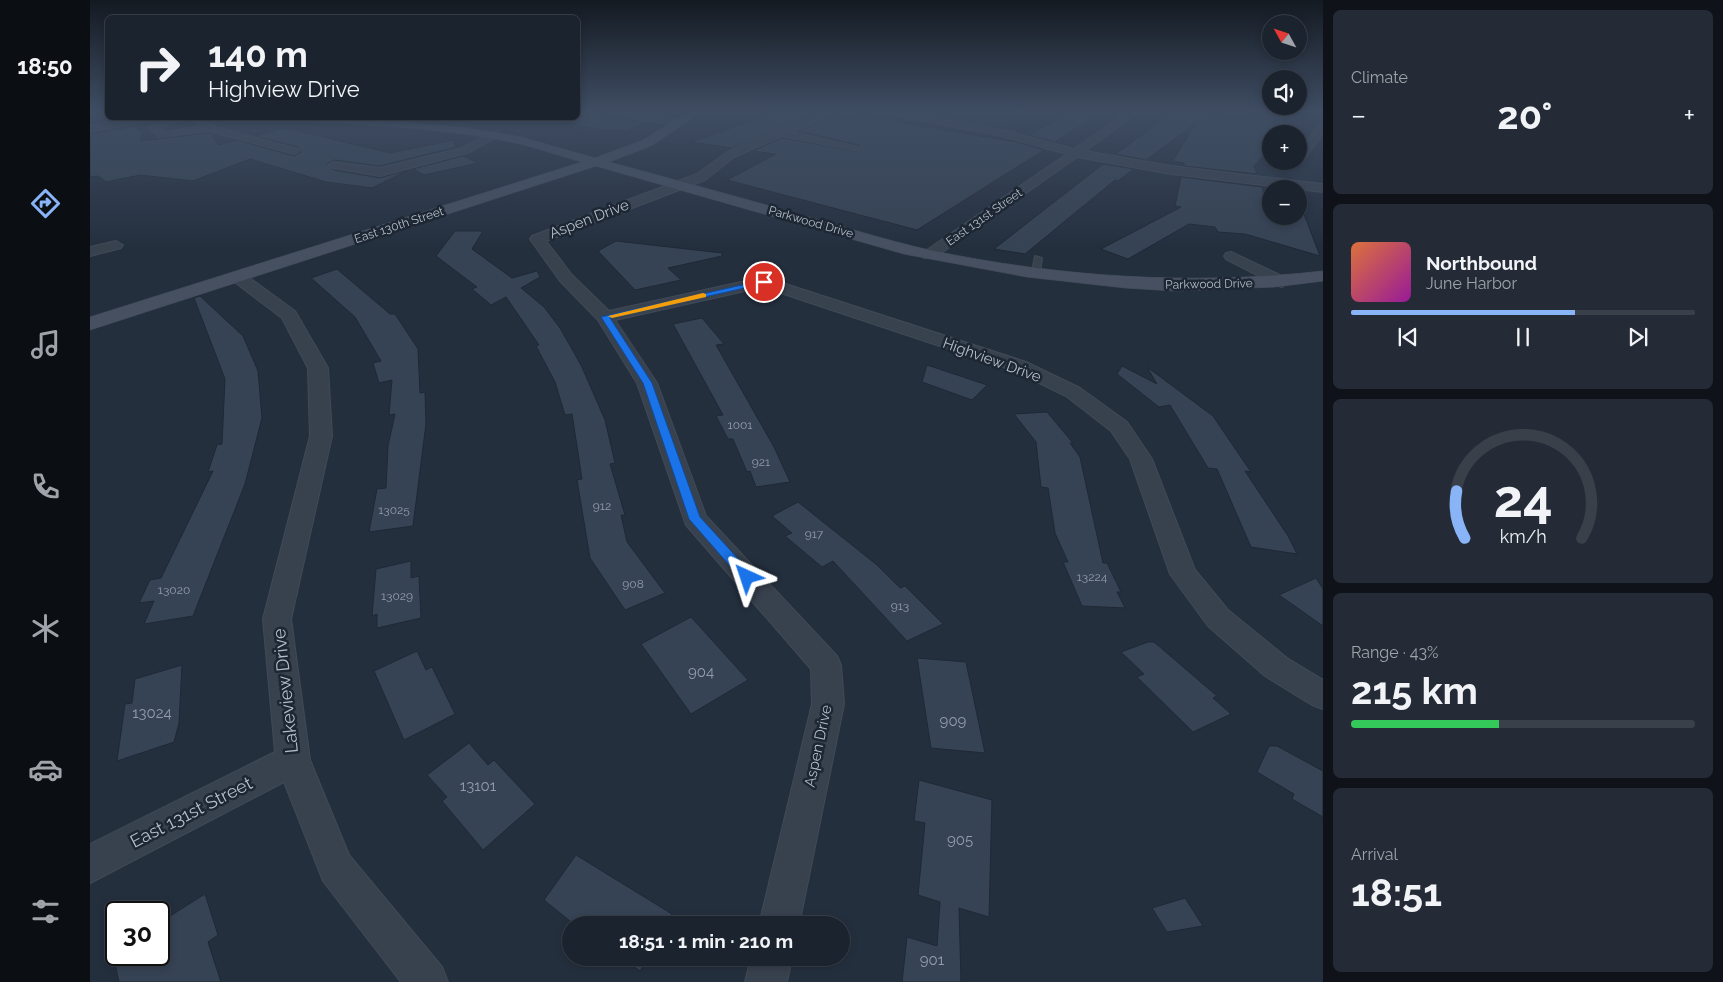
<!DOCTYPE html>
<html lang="en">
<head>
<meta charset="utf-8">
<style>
  :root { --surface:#1b232e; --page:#242b36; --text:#f1f3f6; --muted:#a0a4aa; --line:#39404a; --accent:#8ab4f8 }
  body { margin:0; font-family:Raleway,sans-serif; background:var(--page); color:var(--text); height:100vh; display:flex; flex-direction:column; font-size:19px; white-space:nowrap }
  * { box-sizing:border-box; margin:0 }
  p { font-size:16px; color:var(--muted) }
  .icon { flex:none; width:28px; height:28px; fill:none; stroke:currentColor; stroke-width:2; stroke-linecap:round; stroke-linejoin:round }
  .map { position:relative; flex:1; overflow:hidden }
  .details { display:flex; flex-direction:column; gap:10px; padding:10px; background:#0f1319; width:400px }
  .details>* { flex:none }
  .banner { position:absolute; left:15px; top:15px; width:475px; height:105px; border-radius:8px; box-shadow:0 2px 8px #0003,0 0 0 1px var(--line); background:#1b232e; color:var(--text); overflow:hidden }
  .needle { width:32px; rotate:310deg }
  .tools { position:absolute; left:1172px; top:15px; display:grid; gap:10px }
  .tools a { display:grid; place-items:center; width:45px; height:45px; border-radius:50%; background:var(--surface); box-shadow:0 2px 8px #0003,0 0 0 1px var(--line); font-size:25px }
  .speed { position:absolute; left:15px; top:901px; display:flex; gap:10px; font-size:25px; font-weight:700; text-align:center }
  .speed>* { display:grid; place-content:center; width:65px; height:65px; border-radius:50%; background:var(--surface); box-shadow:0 2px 8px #0003,0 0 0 1px var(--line); line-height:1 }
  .speed .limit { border:2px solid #111; border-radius:8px; background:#fff; color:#111 }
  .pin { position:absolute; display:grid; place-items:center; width:42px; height:42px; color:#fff; margin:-21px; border:2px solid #fff; border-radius:50%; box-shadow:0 1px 5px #0007 }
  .me { position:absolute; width:55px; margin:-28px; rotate:318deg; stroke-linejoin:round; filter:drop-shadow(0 0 4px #0008) }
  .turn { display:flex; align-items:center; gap:18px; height:105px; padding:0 20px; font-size:22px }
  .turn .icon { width:65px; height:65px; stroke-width:2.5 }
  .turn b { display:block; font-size:35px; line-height:42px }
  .big { font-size:38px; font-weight:700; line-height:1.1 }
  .details .tile { flex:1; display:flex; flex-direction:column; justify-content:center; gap:8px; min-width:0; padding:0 18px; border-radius:8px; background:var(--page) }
  .details .dial { align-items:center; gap:0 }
  .dial svg { height:130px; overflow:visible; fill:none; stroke:var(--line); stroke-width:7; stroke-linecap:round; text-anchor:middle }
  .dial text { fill:var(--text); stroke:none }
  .song { display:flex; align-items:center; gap:15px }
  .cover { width:60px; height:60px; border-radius:8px; background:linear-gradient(135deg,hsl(20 70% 55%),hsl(300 70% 35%)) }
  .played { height:5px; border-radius:2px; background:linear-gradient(90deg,var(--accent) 65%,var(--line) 65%) }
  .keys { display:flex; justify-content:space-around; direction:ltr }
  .heat { display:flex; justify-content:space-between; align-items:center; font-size:28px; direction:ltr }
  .charge { height:8px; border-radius:4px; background:linear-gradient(90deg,#34c759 43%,var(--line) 0) }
  .trip { position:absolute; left:472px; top:916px; width:288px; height:50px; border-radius:25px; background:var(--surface); box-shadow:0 2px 8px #0003,0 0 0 1px var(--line); font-weight:700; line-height:50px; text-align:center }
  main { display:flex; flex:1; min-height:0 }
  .dock { display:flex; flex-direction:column; width:90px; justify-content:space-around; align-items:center; background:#0b0e12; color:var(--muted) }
  .dock .icon { width:35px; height:35px }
  .dock .active { color:var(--accent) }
  .dock b { font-size:22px; color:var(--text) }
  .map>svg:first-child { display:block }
  .green { fill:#263c3f }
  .building { fill:#364354; stroke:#1f2835 }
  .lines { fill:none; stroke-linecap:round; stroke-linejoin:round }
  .lane-casing { stroke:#414a57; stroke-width:2 }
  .street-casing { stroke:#414a57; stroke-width:2 }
  .secondary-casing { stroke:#414a57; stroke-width:1 }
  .lane { fill:#38414e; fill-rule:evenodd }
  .street { fill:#38414e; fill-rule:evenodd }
  .secondary { fill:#465061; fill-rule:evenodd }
  .route { fill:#1a73e8; stroke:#114b97 }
  .slow { fill:#f59e0b }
  .labels { text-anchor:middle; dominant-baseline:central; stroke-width:5; stroke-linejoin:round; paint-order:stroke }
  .far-street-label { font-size:12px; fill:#b4bcc9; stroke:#1d2633 }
  .number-label { font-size:12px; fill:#929caa }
  .street-label { font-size:15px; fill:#b4bcc9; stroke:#1d2633 }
  .near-number-label { font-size:15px; fill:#929caa }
  .near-street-label { font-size:18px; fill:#b4bcc9; stroke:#1d2633 }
</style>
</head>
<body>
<main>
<nav class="dock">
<b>18:50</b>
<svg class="icon active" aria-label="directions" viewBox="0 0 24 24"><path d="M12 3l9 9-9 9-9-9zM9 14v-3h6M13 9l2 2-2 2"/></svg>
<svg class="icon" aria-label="music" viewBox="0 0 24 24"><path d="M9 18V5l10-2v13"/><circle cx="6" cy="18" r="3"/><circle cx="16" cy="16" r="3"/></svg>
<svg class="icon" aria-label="phone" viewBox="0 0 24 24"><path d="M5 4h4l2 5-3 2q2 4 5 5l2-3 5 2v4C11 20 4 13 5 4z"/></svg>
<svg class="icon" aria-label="climate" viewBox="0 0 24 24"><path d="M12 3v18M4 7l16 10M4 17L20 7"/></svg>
<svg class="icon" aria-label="car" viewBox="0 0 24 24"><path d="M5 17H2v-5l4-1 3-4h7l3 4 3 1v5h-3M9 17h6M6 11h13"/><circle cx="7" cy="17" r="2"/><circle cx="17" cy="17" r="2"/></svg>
<svg class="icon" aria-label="filters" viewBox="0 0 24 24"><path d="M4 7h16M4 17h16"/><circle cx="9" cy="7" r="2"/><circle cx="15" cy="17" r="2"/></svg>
</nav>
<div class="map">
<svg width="1233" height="982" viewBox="0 0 1233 982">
  <rect width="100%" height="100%" fill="#242f3e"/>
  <!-- green -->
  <path class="green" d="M815,110H942L908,127Z"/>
  <!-- building -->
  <path class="building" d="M488,110H494L501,115L555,122L536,131L516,130L463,121L464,118H488Z
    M693,110L727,113L642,148L601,142Z
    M984,110H1008L1010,113L965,142L939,135Z
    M1085,110H1123L1118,114L1144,121L1183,111L1206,116L1192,134H1181V147L1164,166L1167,174L1094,166V163L1083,161L1105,124L1056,160L1026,154Z
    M772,116L926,142L954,150L827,230L637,180L686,154L663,151L692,138L770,152L769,145L708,131L743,117L761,120Z
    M49,125L48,131H52L50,141L119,133L122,134L128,145L146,140L204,156L211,152L208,147L165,136L196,128L300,153L364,140L366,147L290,166L244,160L236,164L244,170L290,178L318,170L282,188L236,182L160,159L103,181L50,175L16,182L8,176L0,177V134Z
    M373,156L388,163L334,175L323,169Z
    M1013,164L1044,169L1028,181L1025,180L935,254L904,249Z
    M1091,177L1172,187L1174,193L1181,194V216H1209V201L1230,256L1155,234L1128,232L1125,227L1099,224L1038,259L1011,249L1091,207L1085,206Z
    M365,231H393L382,249L422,278L447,271L450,277L431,288L454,307L470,328L491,365L515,420L525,463L520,464L535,515H531L537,542L575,593L535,610L500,558L487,480L492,479L482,414L475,415L465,382L446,346L449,345L416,297L401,305L382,289L387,287L346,256Z
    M526,241L632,253V256L578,268L591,280L545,290L508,251Z
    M247,269L300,314H305L328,349L330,393L335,392L336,424L323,526L279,532L287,489L296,488L298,446L305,414L299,415L302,380L289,383L283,363L291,361L265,317L221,278Z
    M110,296L153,336L168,371L172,418L155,484L103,616L54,624L64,601L49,603L60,580L71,578L123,471L118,472L127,445L132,444L135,379L104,298Z
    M612,318L634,344L626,345L684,447L700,482L666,487L660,471L657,472L643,439H638L626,416L633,415L583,324Z
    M837,365L897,385L882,400L832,382Z
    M1032,366L1067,384L1057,367L1123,416L1161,472L1155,471L1198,536L1207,554L1161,547L1127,469L1118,468L1080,405L1069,407L1027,374Z
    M957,412L983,443H980L990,457L1013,563H1017L1031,592H1027L1035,608L992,606L973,562H978L965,533L958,488L951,487L946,442L924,414Z
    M708,502L787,565L810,588L815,586L853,624L817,641L743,561L732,567L695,536L702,533L682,516Z
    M321,561V578L329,576L331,618L287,628V614L282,616L286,569Z
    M1226,578L1233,589V626L1189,595Z
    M601,617L658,680L601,714L551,644Z
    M1058,642H1064L1127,696L1123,698L1141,714L1103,732L1047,677L1054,674L1031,652Z
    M327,651L336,670L342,667L365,714L314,740L284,671Z
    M827,658L876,662L895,753L841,748Z
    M92,665L89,723L84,742L27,761L35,704L42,703L45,679Z
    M379,743L398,765L404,760L445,804L393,850L352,801L357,797L337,775Z
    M1179,746H1187L1233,771V817L1202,799L1204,794L1167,772Z
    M829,780L902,800L899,917L869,908L871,982H812L817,937L847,946L850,902L828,895L835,823L824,821Z
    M486,855L582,914L576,925H486L480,921L454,900Z
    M115,894L128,935L118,942L131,982H29L23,955H69V923Z
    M1095,898L1113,926L1077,932L1062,908Z
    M532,958H558L550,971Z"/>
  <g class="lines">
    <defs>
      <path id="lane" d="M945,256L952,258L950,272L946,274L942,272Z"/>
      <path id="street" d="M496,110H522L588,119L593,122L588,125L501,113Z
        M741,110H754L702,132L769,147V151L692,136L644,157L615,180L456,241L482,275L519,311L674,277L936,362L990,388L1037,422L1062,459L1105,570L1138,610L1197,658L1233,680V709L1222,705L1175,676L1118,626L1080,574L1040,459L1021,431L976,396L922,370L673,287L525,320L567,383L616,516L747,656L751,665L754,704L709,925H669L722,704L721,669L596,525L547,383L508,320L470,281L440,239L442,236L607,174L636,153L658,142Z
        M783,110H803L913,130L984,149L1041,110H1052L995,151L1081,166L1233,184V192L1081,174L987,157L844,258H834L832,255L834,252L977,154L912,136L788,113Z
        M46,118H64L59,121L0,132V126Z
        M76,118H110L126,127L208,149L209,151L204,154L119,131L69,137L59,127ZM100,119L111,126L75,132L71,128L83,122Z
        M1233,124V133L1213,161H1205H1209V152L1228,125Z
        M403,132L407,133V137L380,152L290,176L244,168L238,165L244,162L290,168L372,148Z
        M26,241L33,245L31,248L0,256V247Z
        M1141,252L1198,279L1200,282L1192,287L1186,285L1136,259L1134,256L1136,253Z
        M148,272L154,274L205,311L238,368L242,436L201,619L220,760L259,855L352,967L358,982H311L233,881L194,782L0,883V844L185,752L173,619L220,436L218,368L192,318L142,280L140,277L142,274Z
        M661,958H702L697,982H655Z"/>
      <path id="secondary" d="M602,110H615L561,146L519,162C582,179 645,196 708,214C752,226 795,240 839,250C969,277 1101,286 1233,271V281L1184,287L1085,291L1036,288L937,277L814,254L506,166L0,330V317L492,162C471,156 450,149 430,144C360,128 285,126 214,121L209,118H269L377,128L431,137L505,158L553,140Z"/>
    </defs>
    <!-- lane casing -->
    <use href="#lane" class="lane-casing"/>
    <!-- street casing -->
    <use href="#street" class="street-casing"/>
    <!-- secondary casing -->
    <use href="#secondary" class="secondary-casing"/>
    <!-- lane -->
    <use href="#lane" class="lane"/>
    <!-- street -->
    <use href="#street" class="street"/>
    <!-- secondary -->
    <use href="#secondary" class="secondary"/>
  </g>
  <!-- sky -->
  <linearGradient id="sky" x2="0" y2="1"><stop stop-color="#141a22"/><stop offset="0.45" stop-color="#3f4d63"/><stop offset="1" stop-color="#3f4d63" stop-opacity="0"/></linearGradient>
  <rect width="1233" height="247" fill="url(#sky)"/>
  <!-- route -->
  <path class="route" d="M674,280L678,282L677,283L520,318L562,383L610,517L662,574L664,577L662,581H653L599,519L553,383L511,317Z"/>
  <!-- slow -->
  <path class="slow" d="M613,293L616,294V297L522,318L518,316Z"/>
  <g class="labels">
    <!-- far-street labels -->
    <g class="far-street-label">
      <text transform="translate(894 217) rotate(-35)">East 131st Street</text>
      <text transform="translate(721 222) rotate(16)">Parkwood Drive</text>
      <text transform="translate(309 225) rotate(-18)">East 130th Street</text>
      <text transform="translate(1119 284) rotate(-1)">Parkwood Drive</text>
    </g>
    <!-- number labels -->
    <g class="number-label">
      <text x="650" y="425">1001</text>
      <text x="671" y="462">921</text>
      <text x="512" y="506">912</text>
      <text x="304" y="510">13025</text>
      <text x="724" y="534">917</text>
      <text x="1002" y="577">13224</text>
      <text x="543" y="584">908</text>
      <text x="84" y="590">13020</text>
      <text x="307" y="596">13029</text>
      <text x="810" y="606">913</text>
    </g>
    <!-- street labels -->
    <g class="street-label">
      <text transform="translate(499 219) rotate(-21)">Aspen Drive</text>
      <text transform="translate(902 360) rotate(20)">Highview Drive</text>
      <text transform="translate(728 746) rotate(-78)">Aspen Drive</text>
    </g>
    <!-- near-number labels -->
    <g class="near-number-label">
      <text x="611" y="672">904</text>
      <text x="62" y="713">13024</text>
      <text x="863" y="721">909</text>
      <text x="388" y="786">13101</text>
      <text x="870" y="840">905</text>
      <text x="842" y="960">901</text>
    </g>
    <!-- near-street labels -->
    <g class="near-street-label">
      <text transform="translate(195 691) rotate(-96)">Lakeview Drive</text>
      <text transform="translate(101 812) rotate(-27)">East 131st Street</text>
    </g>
  </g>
</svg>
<div class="tools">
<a><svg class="needle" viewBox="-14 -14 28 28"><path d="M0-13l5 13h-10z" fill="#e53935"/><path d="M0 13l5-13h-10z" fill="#a0a4aa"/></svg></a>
<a><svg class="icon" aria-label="sound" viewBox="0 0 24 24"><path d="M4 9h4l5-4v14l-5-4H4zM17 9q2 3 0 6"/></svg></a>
<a>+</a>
<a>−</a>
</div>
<div class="speed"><div class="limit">30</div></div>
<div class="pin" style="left:674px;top:282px;background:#d93025"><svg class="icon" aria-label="arrive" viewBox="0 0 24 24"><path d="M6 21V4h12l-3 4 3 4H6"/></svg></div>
<svg class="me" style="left:657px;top:577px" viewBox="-20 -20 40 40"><path d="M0-17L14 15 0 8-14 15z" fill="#1a73e8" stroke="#fff" stroke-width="4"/></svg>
<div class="trip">18:51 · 1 min · 210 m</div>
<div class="banner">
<div class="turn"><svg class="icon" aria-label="right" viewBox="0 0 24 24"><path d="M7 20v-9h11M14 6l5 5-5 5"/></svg><div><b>140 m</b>Highview Drive</div></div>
</div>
</div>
<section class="details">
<div class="tile"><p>Climate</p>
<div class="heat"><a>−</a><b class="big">20°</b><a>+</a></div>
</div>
<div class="tile">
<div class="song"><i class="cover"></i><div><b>Northbound</b><p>June Harbor</p></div></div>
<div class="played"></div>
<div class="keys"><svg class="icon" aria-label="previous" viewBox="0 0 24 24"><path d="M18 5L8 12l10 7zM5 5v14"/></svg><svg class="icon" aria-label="pause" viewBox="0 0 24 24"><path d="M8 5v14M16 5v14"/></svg><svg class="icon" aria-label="next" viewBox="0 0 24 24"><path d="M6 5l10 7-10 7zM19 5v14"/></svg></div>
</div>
<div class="tile dial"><svg viewBox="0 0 100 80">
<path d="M14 69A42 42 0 1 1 86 69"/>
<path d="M14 69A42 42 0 0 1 9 40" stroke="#8ab4f8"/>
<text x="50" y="56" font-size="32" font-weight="700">24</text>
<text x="50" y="72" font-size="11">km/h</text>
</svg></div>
<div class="tile"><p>Range · 43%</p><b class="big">215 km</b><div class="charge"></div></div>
<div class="tile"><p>Arrival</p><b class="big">18:51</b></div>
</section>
</main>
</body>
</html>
